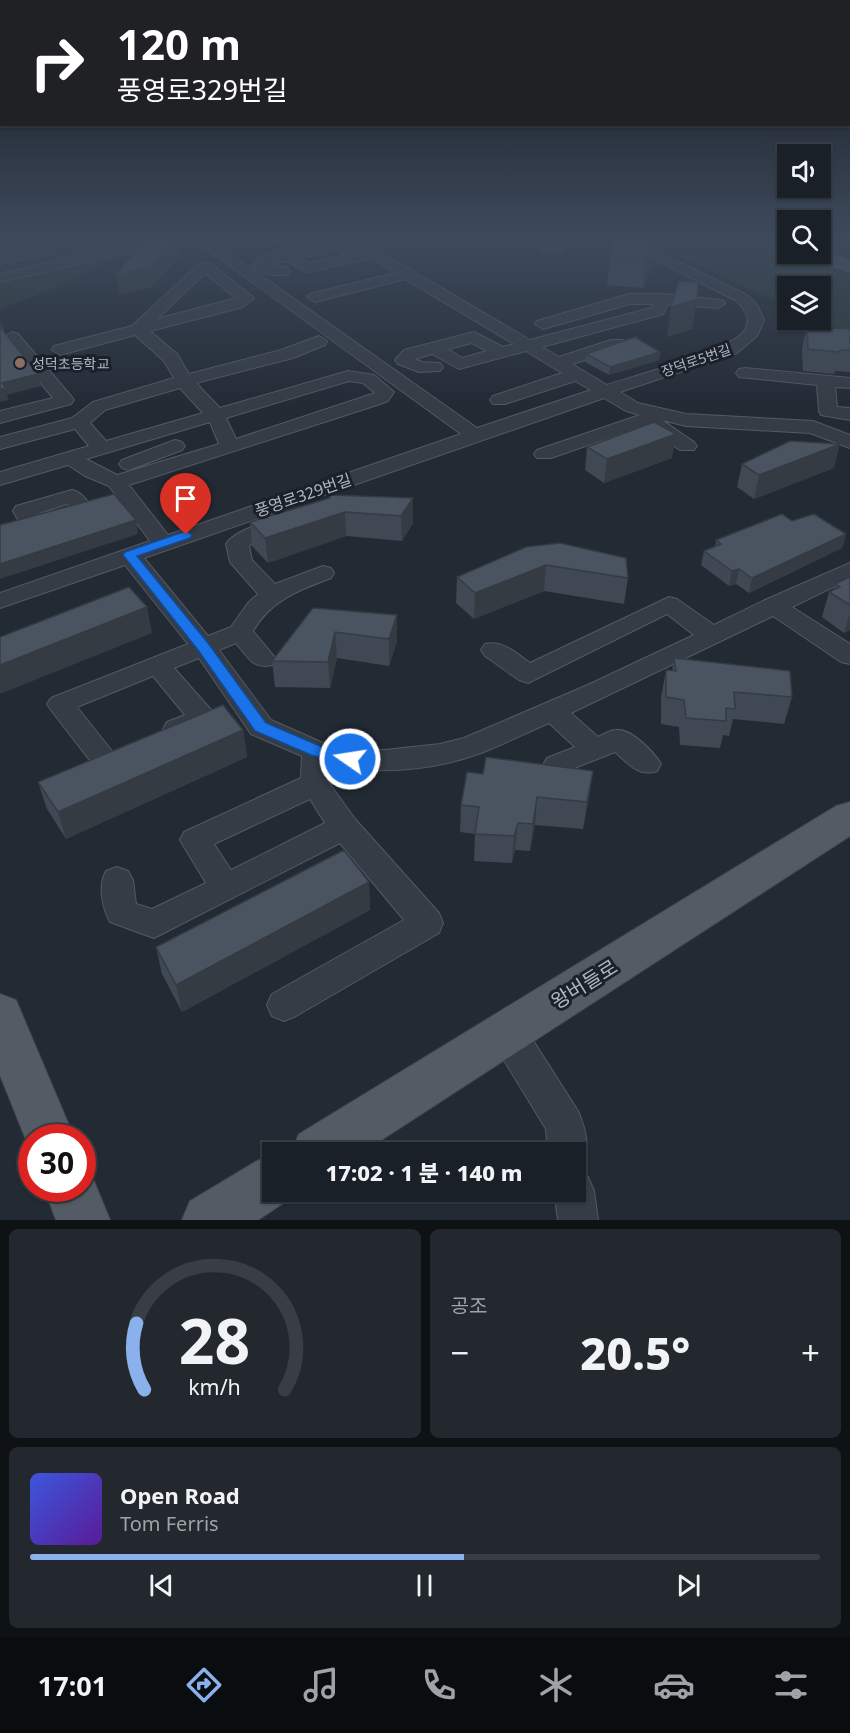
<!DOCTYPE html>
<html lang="ko">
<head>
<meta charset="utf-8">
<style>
  :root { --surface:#1a2027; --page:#23282f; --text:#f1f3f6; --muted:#9fa3a7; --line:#383e44; --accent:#8ab1ec }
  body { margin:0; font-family:"Noto Sans","Noto Sans KR",sans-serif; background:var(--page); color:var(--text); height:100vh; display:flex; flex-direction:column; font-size:22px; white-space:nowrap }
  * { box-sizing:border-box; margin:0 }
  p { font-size:20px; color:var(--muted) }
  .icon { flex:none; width:33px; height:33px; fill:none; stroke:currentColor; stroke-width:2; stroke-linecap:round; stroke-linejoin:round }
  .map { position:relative; height:1220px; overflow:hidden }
  .side { display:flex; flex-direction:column; gap:9px; padding:9px; background:#0e1215; flex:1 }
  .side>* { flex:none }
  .banner { position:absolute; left:0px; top:0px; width:850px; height:126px; box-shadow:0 2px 4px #0004,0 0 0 2px var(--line); background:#202124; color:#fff; overflow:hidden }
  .controls { position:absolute; left:777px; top:144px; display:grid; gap:12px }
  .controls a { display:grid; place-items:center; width:54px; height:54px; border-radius:0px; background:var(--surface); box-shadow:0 2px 4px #0004,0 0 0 2px var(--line); font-size:30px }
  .speed { position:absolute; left:18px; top:1124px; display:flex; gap:12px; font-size:30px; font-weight:700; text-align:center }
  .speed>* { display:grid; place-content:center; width:78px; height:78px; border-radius:50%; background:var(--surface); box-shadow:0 2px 4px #0004,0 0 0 2px var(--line); line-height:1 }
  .speed .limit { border:9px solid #d22; background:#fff; color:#111 }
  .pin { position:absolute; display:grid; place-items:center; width:51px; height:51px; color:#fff; margin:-62px -26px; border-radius:50% 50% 50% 0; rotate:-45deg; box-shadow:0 0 6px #0007 }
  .pin .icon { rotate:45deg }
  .me { position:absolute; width:66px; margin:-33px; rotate:283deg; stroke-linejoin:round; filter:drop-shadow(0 0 4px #0008) }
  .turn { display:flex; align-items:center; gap:21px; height:126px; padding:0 18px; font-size:27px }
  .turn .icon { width:78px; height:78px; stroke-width:2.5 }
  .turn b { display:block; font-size:42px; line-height:51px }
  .big { font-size:45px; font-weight:800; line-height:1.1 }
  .side .widget { flex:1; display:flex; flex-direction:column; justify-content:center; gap:9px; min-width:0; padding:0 21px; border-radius:9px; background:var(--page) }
  .side .dial { align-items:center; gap:0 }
  .dial svg { height:156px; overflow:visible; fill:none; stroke:var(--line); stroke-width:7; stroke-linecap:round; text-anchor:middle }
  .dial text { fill:var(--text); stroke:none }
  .song { display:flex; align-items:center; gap:18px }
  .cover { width:72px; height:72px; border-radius:9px; background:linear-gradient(135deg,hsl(230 70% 55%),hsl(270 70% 35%)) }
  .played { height:6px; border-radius:3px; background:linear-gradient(90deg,var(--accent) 55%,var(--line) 55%) }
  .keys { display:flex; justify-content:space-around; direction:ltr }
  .heat { display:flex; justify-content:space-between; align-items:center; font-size:33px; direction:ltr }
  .side .tiles { flex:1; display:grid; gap:9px; grid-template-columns:1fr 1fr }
  .widget:last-child { grid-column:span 2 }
  .trip { position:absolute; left:262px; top:1142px; width:324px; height:60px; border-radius:0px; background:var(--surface); box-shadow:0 2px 4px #0004,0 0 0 2px var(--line); font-weight:800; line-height:60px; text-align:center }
  .menu { display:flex; height:96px; justify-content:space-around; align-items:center; background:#0a0d10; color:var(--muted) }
  .menu .icon { width:42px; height:42px }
  .menu .active { color:var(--accent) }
  .menu b { font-size:27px; color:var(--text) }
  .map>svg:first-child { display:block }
  .green { fill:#283a3a }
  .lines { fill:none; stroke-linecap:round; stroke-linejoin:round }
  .minor-casing { stroke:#525a63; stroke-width:2 }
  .major-casing { stroke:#3e454f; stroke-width:2 }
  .minor { fill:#353c45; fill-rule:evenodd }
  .major { fill:#535b65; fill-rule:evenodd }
  .wall { fill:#404853 }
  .shaded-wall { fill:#343b43 }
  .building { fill:#4a5460; stroke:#343b43; stroke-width:1.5 }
  .route { fill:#1a73e8; stroke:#114b97; stroke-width:1.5 }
  .education-dot { fill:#8d6e63; stroke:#1a212a; stroke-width:2 }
  .labels { text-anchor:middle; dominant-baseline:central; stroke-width:6; stroke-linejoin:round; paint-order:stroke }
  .far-street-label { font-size:14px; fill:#afb7c2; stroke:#1a212a }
  .far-poi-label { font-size:14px; fill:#afb7c2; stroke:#1a212a; text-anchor:start }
  .street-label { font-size:16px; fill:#afb7c2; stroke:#1a212a }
  .near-street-label { font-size:20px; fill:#afb7c2; stroke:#1a212a }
</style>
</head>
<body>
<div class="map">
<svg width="850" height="1220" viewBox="0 0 850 1220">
  <rect width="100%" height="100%" fill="#222a34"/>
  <!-- green -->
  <path class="green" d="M0,239H181L129,250L74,280L0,309Z
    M639,239H763L787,249L788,254H798L850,275V333L818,320H820V286H788L787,306Z"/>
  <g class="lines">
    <defs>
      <path id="minor" d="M51,239H68L49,253L0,264V256L39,247Z
        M150,239H175L168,243L0,282V274Z
        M193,239H209L477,428L591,390L575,381L505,404H493L490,400L493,396L562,373L526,351L459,369L432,354L415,359L422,362L440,363L443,367L440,371L419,372L398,364L395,360L404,350L474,332L503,347L514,344L405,279L315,302L307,297L310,294L395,273L372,258L307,272L286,261L268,264L288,268L290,271L288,274C275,277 261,275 252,265L260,256L339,241L360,252L368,250L366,239H380L382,252L387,256L530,340L651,308L653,304H630L543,329L535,324L537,321L629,294H663L722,300L725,303L722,306L717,308L668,304L663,314L542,347L559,357L611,340H623L625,344L623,348L572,364L607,385C633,376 733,350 745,330C752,318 744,309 737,301L614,239H632L747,295L757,305L764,320L757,336L737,353L620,392L638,403L686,414L813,421L850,435V448L810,433L686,426L662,420L694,442L697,446L694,450H680L643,426L551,458H537L534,454L537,450L640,415L626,411L604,398L144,558L208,636L231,627L248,603L258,594L230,562L226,544C235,530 274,517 290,521L293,526L290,531L254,542L249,546L252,560L275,584L323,566L331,568L334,573L331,578C299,590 271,600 253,631L276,659L272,665C253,670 247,656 236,643L219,650L271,720L323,743L350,749L385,750L440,744L464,738L590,684L694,635L667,614L528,683L519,680L485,656L481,650L485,644C503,640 516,653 530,663L669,597L677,599L714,625L765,600L850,563V579L792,607L850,644V664L841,662L773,616L571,713L598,737C604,734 610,730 616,730C631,728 654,752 661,764L657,771C638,777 629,764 615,752L557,775L547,772L543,765L547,758L575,747L549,723C526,733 504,744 481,753C435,770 377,776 330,764L329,783L355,819L439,913L443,923L439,933L296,1016L284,1021L272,1016L267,1005L272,994L404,920L340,843L154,938L110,922C102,907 98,886 106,871L117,867L128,871L133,880L136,904L152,909L206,883L180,840L184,832L301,778L302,756L251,734L199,658L174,668L212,711L215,718C207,732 182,740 167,736L163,729L167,722L185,715L153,676L77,707L119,760L115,767L105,770L95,767L51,710L47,704L51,698L188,644L125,565L0,608V593L150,541L109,486L85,476L68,465L0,485V472L89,446L75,429L0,449V437L72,418L93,402L174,378L164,361L135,335L60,355L52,350L54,346L132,326L200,263H210L254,298L243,307L150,331L177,354L189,374L281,350L319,336L327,341L325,345L293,358L196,383L220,408L348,371L374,375L394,392L388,401L377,405L129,485L168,535L461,434ZM337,250L346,255L309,263L301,258ZM205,273L236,298L157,319ZM472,343L487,351L462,358L448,349ZM349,381L363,383L375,393L236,439L226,418ZM180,388L203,413L106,441L90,423L105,410ZM210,422L219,444L117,475L86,459ZM310,799L325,823L231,870L214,844Z
        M12,332L18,334L71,396L74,400L71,404L0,423V411L53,398L4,337Z
        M745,368L850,378V388L835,387L837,407L850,408V420L821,415L819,411L817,385L739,377L736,373L739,369Z
        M175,440L182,442L185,446L182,450L129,470L122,468L119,464L122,460Z
        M72,490C82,492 87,501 93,509L89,513C78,516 74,513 67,504L36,514L54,511L62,512L65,517C58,527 35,531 23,529L13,511L16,506Z
        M507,1016L520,1020L578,1111C586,1130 590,1146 582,1166L576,1168V1152H548L546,1129L494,1044L489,1032L494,1020Z
        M576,1172L588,1177L594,1191L598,1220H558L554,1191H576Z"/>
      <path id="major" d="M771,239H788V247L774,243Z
        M820,250L850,260V273L809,258L807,254H820Z
        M850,802V836L363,1152H291L299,1134L836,806Z
        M0,994L16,1000L74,1137H32V1155L0,1075Z
        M273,1154V1191H295L291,1198L258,1220H182L190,1201L255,1162Z
        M82,1167L89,1169L110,1220H56L44,1188H82Z"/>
    </defs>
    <!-- minor casing -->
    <use href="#minor" class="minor-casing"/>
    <!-- major casing -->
    <use href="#major" class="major-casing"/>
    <!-- minor -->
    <use href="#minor" class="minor"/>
    <!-- major -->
    <use href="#major" class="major"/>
  </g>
  <!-- wall -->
  <path class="wall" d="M265,239H293L271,244Z
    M542,239H573L564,254L541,252Z
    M614,239H656L652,266L643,288L607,285L610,256Z
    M807,327L850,329V372L835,371L834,374L803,371L802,348Z
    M660,352L659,360L609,375L585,362L586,354Z
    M587,447L672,458L604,483L585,470Z
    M742,464L834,468L754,499L737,487Z
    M413,498V523L402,541L346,536L268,563L252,546L250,522Z
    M792,521L846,534L842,548L749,593L736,584L729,586L701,565L704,551L715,547L716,540Z
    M526,547L628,578L624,604L544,591L474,619L456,603L457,577Z
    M850,577V630L844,633L822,617L829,592L834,590L835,584Z
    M313,608L397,641L389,666L337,658L330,688L275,687L272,661Z
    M674,658L792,697L784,724L733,719L729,736L723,735L720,748L680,745L679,727L661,724V697L666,670L672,671Z
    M243,730L247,757L66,839L47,809L38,782Z
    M593,771L589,798L583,829L535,825L530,851L515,850L512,863L474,861L475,834L460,832L461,805L483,774Z
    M369,882L370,910L182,1012L162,974L156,947Z"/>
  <!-- shaded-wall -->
  <path class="shaded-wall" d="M176,239H177L180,257L152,287L120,295L116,275Z
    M270,239H293L271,244Z
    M565,239H573L564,254Z
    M655,239L652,266L643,288L646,258Z
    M697,299L692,329L667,337L671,307Z
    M2,322L5,334L0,329V325Z
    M660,352L659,360L609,375L610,367Z
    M38,374L41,386L7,395L9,400L0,402V389L2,383Z
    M676,434L672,458L604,483L607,459Z
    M840,444L834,468L754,499L759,475Z
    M413,498V523L402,541L401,516Z
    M345,512L346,536L268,563L265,538Z
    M136,520L138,534L0,579V564Z
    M846,534L842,548L749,593L752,578Z
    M546,565L544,591L474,619L475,593Z
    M739,569L736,584L729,586L732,571Z
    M147,607L152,633L0,694V665Z
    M850,613V630L844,633Z
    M397,615V641L389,666V639Z
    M335,632L337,658L330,688L328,662Z
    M243,730L247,757L66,839L58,812Z
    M593,771L589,798L583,829L587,802Z
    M537,797L535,825L530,851L533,824Z
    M518,823L515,850L512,863L514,836Z
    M369,882L370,910L182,1012L176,985Z"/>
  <!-- building -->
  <path class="building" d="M146,239H176L149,267L116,275Z
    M614,239H655L646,258L610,256Z
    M679,281L698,282L697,299L671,307Z
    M0,327L38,374L2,383L6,388L0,389Z
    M807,327L850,329V350H840L839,352L808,349Z
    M635,337L660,352L610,367L586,354Z
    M654,422L676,434L607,459L587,447Z
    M790,441L840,444L759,475L742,464Z
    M114,494L136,520L0,564V525Z
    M330,495L413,498L401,516L345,512L265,538L250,522L330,498Z
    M782,514L792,521L814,514L846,534L752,578L739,569L732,571L704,551L721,544L716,540Z
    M560,543L626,558L628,578L546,565L475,593L457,577L526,547Z
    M850,577V605L829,592L840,587L835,584Z
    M129,587L147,607L0,665V637Z
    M313,608L397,615L389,639L335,632L328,662L272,661Z
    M674,658L790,671L792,697L734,692L735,709L726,708V721L686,718L684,700L666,697V670L676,671Z
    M223,705L243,730L58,812L38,782Z
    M486,757L593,771L587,802L537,797L533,824L518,823L514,836L475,834L479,807L461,805L467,772L483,774Z
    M344,850L369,882L176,985L156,947Z"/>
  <!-- sky -->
  <linearGradient id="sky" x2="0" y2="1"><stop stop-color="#13171d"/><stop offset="0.58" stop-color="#3e4a5c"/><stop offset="1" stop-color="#3e4a5c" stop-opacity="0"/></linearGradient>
  <rect width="850" height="410" fill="url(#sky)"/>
  <!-- route -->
  <path class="route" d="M186,531L192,535L190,538L137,556L208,643L266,723L320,746L356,755L358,759L356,763L350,765L311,755L255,731L198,650L123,555L125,552Z"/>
  <!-- markers -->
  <circle class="education-dot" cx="20" cy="363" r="6"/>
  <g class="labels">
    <!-- far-street labels -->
    <g class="far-street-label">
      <text transform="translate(696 360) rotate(-19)">장덕로5번길</text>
    </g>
    <!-- far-poi labels -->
    <g class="far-poi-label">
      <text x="32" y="363">성덕초등학교</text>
    </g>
    <!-- street labels -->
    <g class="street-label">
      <text transform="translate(303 495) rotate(-19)">풍영로329번길</text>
    </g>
    <!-- near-street labels -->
    <g class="near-street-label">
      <text transform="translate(584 984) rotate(-32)">왕버들로</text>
    </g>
  </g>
</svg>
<div class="controls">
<a><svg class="icon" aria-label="sound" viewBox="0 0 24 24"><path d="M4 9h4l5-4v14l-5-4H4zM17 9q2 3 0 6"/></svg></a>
<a><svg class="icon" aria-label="search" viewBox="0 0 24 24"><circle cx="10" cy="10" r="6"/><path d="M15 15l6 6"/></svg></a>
<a><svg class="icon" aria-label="layers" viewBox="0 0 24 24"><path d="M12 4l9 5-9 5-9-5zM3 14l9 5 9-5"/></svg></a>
</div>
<div class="speed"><div class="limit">30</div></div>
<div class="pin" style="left:186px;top:535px;background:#d93025"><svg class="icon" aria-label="arrive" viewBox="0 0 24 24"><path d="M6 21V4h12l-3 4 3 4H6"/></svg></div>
<svg class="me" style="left:350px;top:759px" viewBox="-20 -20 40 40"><circle r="17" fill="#1a73e8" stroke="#fff" stroke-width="3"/><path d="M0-11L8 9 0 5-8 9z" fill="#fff"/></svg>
<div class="trip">17:02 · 1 분 · 140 m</div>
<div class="banner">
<div class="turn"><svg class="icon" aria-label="right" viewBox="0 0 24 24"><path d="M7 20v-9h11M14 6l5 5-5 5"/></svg><div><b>120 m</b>풍영로329번길</div></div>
</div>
</div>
<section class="side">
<div class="tiles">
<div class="widget dial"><svg viewBox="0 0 100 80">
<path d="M14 69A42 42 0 1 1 86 69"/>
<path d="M14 69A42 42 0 0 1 10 35" stroke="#8ab1ec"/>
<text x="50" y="56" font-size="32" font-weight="700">28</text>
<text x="50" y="72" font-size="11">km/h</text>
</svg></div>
<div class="widget"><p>공조</p>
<div class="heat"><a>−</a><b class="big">20.5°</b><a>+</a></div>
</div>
<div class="widget">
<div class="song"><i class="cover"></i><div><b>Open Road</b><p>Tom Ferris</p></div></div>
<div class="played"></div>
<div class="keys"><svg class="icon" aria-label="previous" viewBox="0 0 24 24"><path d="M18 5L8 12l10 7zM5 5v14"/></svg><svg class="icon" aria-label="pause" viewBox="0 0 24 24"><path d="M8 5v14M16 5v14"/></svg><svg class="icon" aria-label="next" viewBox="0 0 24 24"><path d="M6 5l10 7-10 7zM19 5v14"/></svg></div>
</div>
</div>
</section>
<nav class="menu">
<b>17:01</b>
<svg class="icon active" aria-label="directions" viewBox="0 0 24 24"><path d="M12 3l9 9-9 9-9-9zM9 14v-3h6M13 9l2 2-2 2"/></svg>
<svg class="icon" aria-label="music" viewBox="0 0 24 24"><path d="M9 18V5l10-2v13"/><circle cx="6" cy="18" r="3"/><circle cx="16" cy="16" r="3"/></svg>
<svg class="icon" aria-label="phone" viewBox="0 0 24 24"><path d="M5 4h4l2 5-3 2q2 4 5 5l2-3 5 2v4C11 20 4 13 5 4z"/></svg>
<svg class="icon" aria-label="climate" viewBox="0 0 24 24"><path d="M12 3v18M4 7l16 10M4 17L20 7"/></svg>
<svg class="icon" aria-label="car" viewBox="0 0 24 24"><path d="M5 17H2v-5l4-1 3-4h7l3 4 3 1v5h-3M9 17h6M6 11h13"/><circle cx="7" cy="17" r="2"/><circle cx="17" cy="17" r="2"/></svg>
<svg class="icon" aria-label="filters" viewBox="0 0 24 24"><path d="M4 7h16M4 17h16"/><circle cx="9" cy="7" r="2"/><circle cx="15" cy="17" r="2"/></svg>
</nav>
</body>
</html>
